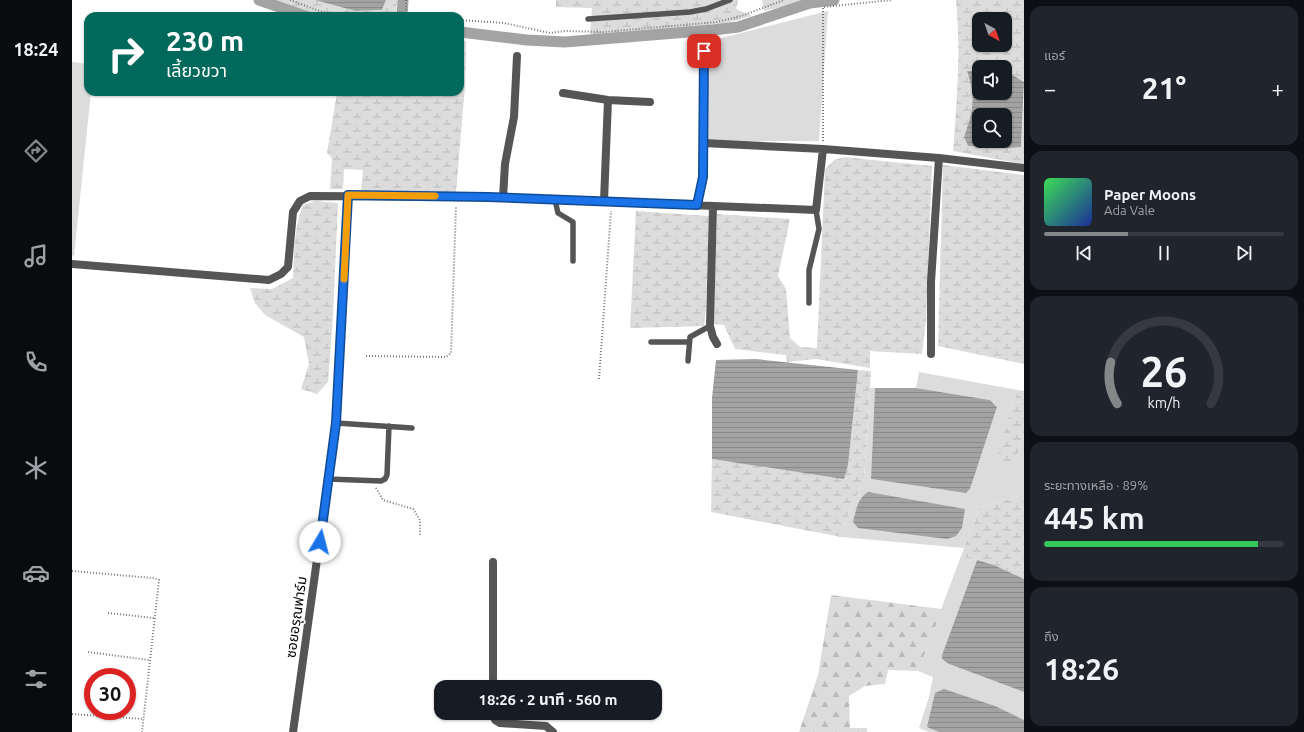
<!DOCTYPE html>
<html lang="th">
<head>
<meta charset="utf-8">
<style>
  :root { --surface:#171b24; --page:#20242c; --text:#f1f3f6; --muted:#9ea1a6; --line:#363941; --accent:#858687 }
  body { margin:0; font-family:Ubuntu,"Noto Sans Thai",sans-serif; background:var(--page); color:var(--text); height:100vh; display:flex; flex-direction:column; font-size:15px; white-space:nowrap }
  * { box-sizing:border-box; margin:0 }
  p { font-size:13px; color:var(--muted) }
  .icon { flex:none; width:22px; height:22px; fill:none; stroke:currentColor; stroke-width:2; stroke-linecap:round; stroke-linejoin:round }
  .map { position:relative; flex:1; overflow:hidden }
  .drawer { display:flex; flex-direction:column; gap:6px; padding:6px; background:#0d0f14; width:280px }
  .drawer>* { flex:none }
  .banner { position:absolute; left:12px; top:12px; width:380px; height:84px; border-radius:12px; box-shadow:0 1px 3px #0004; background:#00695c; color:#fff; overflow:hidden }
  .needle { width:26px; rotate:140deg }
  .buttons { position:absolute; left:900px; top:12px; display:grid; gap:8px }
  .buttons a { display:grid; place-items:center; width:40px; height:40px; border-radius:8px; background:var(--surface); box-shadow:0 1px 3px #0004; font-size:20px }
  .speed { position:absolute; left:12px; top:668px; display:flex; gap:8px; font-size:20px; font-weight:700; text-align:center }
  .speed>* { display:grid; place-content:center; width:52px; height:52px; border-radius:50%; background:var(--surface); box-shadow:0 1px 3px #0004; line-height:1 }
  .speed .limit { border:6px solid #d22; background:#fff; color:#111 }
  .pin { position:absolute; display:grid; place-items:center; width:34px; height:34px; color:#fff; margin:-17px; border-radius:8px; box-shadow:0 2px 6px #0006 }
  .me { position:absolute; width:44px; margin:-22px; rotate:8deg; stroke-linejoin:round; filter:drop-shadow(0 0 3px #0008) }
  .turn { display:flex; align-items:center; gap:14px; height:84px; padding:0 16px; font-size:18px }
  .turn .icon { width:52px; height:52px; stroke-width:2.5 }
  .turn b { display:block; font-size:28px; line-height:34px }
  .big { font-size:30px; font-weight:700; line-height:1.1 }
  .drawer .widget { flex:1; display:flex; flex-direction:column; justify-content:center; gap:6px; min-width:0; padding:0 14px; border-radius:12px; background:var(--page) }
  .drawer .dial { align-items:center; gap:0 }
  .dial svg { height:104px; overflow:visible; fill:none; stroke:var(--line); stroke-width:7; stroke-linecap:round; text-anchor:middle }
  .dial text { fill:var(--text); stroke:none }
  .song { display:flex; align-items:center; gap:12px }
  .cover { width:48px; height:48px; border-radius:6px; background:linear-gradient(135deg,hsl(130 70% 55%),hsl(230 70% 35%)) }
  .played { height:4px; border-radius:2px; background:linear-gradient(90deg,var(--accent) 35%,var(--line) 35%) }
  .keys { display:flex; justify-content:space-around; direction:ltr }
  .heat { display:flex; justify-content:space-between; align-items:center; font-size:22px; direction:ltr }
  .charge { height:6px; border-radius:3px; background:linear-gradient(90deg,#34c759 89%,var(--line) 0) }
  .trip { position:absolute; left:362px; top:680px; width:228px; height:40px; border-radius:12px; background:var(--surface); box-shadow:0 1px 3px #0004; font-weight:700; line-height:40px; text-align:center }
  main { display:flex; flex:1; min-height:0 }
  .tabs { display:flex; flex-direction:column; width:72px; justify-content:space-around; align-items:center; background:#090b0e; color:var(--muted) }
  .tabs .icon { width:28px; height:28px }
  .tabs .on { color:var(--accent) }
  .tabs b { font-size:18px; color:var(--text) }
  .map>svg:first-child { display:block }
  .green { fill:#dcdcdc }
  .forest { fill:url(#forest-firs) }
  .wetland { fill:url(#wetland-marsh); fill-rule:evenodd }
  .water { fill:url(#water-rules); fill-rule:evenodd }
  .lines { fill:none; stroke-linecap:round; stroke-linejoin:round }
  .canal { stroke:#a3a3a3; stroke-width:11 }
  .path { stroke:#777; stroke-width:2; stroke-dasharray:1 2; stroke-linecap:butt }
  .service { stroke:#555; stroke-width:5.5 }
  .minor { stroke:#555; stroke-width:8 }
  .route-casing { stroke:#114b97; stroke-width:10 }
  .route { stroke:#1a73e8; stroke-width:7 }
  .slow { stroke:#f59e0b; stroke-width:7 }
  .labels { text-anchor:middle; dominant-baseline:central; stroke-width:3; stroke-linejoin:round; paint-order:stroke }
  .street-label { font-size:14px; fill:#000; stroke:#fff }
</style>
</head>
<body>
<main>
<nav class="tabs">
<b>18:24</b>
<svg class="icon on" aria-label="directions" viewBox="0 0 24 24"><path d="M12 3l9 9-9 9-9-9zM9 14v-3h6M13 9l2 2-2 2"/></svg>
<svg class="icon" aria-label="music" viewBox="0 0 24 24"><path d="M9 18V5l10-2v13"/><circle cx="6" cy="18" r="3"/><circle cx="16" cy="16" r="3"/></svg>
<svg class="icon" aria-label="phone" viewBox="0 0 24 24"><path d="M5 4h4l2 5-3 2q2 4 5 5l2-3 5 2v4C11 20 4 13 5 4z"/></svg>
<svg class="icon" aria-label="climate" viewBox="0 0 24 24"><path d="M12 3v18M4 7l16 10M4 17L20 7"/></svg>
<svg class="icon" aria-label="car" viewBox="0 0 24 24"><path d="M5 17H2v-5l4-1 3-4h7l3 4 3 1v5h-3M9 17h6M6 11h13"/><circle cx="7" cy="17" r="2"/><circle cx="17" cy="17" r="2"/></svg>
<svg class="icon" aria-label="filters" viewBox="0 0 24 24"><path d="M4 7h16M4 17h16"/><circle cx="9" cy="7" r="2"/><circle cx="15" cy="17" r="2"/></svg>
</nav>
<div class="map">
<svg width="952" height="732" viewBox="0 0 952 732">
  <defs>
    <pattern id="forest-firs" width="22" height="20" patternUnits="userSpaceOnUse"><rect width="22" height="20" fill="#dcdcdc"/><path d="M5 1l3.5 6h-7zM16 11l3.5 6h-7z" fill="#bbb"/></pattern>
    <pattern id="wetland-marsh" width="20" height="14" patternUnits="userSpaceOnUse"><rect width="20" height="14" fill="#dcdcdc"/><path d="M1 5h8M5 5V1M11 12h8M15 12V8" fill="none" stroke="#bbb"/></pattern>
    <pattern id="water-rules" width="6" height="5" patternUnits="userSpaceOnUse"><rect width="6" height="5" fill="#a3a3a3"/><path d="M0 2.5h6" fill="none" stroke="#8b8b8b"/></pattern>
  </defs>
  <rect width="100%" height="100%" fill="#fff"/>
  <!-- green -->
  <path class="green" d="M690,0H740L692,11Z
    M756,11L747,141H635L637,41Z
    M0,62L16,64V92H19L2,256L0,255Z
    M847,372L946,390L938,412L944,458L952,435V494L907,509L892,548L769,537L777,512L792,479L798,388H803L799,479L894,493L898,489L925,407L918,400L844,388Z
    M889,556L905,560L870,655L877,664L952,692V732H857L847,728L857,697L861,677L846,671Z"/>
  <!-- forest -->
  <path class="forest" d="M759,595L870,609L846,671L816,670L813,684L793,686L777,696L778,728H795V732H727L746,675Z"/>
  <!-- wetland -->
  <path class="wetland" d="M200,0H243L283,11L310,10L314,0H325L324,16H247Z
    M484,0H666L664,9L680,16L646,25L518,35L520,8L484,7Z
    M884,0H952V82L933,70V67H907V71H895C904,98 901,111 892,137L896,146L949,147L952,95V164L881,151C885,101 889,51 884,0ZM907,19H933V45H907Z
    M388,41H394L393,86L384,192L289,191L291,170L272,169L271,189H258L260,158L255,153L265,92H388Z
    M772,157L860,166L854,321L850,354L798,351V368L744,359L715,362L714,355L663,349L652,325L642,324L645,214L718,219L706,276L714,289L718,338L728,347L745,348L753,169L762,160Z
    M871,165L952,175V364L866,346Z
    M243,201L266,203L261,316L256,382L245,394L229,389L237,364L232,337L193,315L183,303L178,288L200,289L221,278C222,253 222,228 231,205Z
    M564,211L637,216L634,308L632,326L558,328Z
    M786,370L799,371L792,479L777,512L769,537L639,512L640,459L772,478L776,465Z
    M946,390L952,391V435L944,458L931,469L926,455L938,412Z
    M952,494V579L922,565L889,556L907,509Z"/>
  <!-- water -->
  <path class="water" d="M243,0H314L310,10L283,11Z
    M933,70L952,82L949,147L932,148L896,146L892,137C901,111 904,98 895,71H907V93H933ZM907,115H933V141H907Z
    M684,359L786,370L776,465L772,479L640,459V398L644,360Z
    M803,388H844L918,400L925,407L898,489L894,493L799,479Z
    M796,492L893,509L890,528L884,536L875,539L786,528L781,522C784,511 785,499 796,492Z
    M905,560L922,565L952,579V692L877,664L870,659V655Z
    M872,689L923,706L952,720V732H867L855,727L863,693Z"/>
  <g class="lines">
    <!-- canal -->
    <path class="canal" d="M187,0L233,16
      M330,16L331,0
      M388,32L455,40L493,42L641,30L666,27L738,3L762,0"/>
    <!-- path -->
    <path class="path" d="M218,0L261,16
      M322,16L323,12L333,13
      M334,16V0
      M388,20L432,23L478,33L493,31L531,32L645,22L672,15L712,0
      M751,141V7L820,0
      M294,356L374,357L379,353L384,206
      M527,379L539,211
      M304,488L311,500L341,509L348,520V535
      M0,571L81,578L87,580L70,732
      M36,613L82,618
      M16,652L77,660
      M0,714L72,719"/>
    <!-- service -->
    <path class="service" d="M516,19L618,12L634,9L658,0
      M483,200L486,213L501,222V261
      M737,303V270L747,229L744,210
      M579,342H616
      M616,361L618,337L638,326
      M264,423L340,428
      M256,479L309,481L313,479L315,475L317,426"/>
    <!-- minor -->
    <path class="minor" d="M491,93L536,100L578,102
      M631,143L751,149
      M431,198L433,164L442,117L445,56
      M532,201L536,100
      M625,205L631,177L632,51
      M641,206L638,326L641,337L645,344
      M0,264L197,280L209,274L216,267L221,212L228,201L238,196L416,197L744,210L751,149L867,158L952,168
      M859,354V282L867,158
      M421,562V687
      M421,713L423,720L428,723L474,726L481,732
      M221,732L264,423L276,195"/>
  </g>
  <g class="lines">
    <defs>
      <path id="route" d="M248,542L264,423L276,195L416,197L625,205L631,177L632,51"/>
    </defs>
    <!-- route casing -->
    <use href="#route" class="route-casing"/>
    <!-- route -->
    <use href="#route" class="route"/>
    <!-- slow -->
    <path class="slow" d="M272,279L276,195L363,196"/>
  </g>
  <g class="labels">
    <!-- street labels -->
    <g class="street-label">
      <text transform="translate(224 617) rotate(-82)">ซอยอรุณฟาร์ม</text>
    </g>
  </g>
</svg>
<div class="buttons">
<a><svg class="needle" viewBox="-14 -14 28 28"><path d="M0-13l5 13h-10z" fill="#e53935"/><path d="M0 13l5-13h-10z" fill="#9ea1a6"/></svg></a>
<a><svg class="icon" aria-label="sound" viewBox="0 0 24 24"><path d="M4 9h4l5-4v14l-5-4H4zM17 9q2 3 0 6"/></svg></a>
<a><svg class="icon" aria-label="search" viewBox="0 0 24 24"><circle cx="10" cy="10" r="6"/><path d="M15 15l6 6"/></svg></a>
</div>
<div class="speed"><div class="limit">30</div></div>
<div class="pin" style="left:632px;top:51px;background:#d93025"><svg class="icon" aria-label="arrive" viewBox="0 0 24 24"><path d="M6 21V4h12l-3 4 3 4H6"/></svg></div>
<svg class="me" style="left:248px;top:542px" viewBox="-20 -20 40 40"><circle r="19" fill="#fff"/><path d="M0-13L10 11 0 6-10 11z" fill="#1a73e8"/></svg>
<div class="trip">18:26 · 2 นาที · 560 m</div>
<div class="banner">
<div class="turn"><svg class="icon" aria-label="right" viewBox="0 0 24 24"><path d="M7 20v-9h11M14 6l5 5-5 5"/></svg><div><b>230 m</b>เลี้ยวขวา</div></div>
</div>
</div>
<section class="drawer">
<div class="widget"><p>แอร์</p>
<div class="heat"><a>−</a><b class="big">21°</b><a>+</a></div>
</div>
<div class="widget">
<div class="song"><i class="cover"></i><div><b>Paper Moons</b><p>Ada Vale</p></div></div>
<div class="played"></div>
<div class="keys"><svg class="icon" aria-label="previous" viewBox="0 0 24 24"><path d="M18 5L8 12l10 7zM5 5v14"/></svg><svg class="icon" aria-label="pause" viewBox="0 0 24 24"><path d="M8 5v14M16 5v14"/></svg><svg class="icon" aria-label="next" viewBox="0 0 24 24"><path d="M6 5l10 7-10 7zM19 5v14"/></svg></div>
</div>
<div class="widget dial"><svg viewBox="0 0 100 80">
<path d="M14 69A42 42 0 1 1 86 69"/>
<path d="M14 69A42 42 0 0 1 9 37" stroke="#858687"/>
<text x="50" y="56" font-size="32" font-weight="700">26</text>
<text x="50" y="72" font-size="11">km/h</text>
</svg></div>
<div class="widget"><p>ระยะทางเหลือ · 89%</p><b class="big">445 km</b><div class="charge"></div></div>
<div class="widget"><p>ถึง</p><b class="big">18:26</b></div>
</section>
</main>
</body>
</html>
